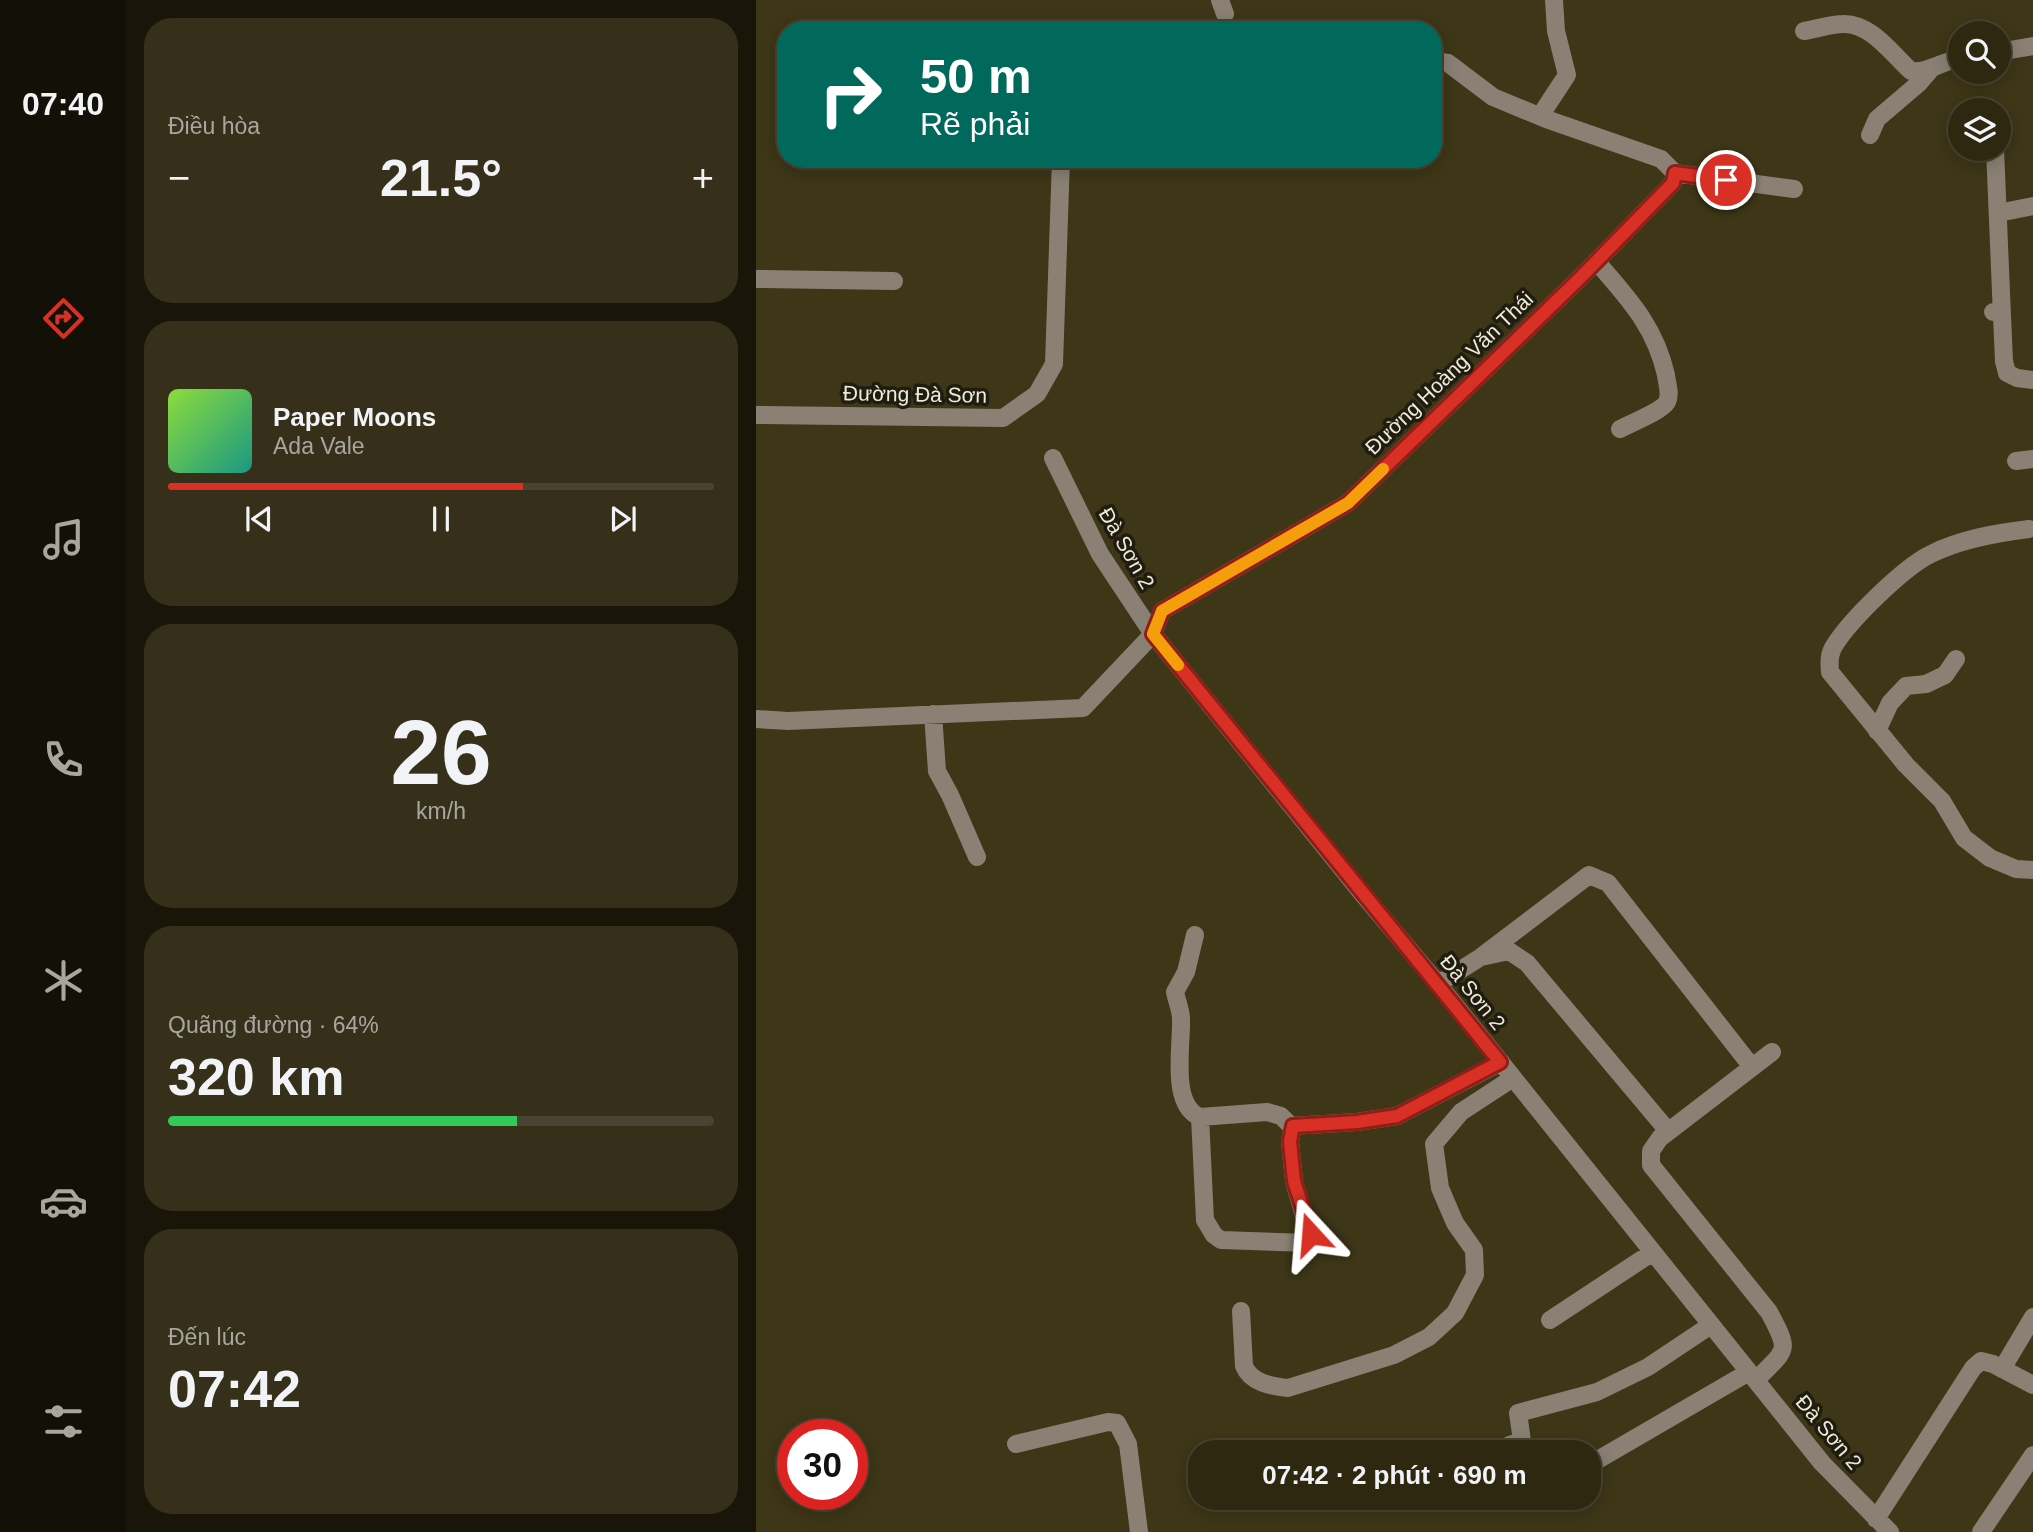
<!DOCTYPE html>
<html lang="vi">
<head>
<meta charset="utf-8">
<style>
  :root { --surface:#2e2811; --page:#36301a; --text:#f1f3f6; --muted:#a7a69f; --line:#494431; --accent:#d93025 }
  body { margin:0; font-family:Arial,sans-serif; background:var(--page); color:var(--text); height:100vh; display:flex; flex-direction:column; font-size:26px; white-space:nowrap }
  * { box-sizing:border-box; margin:0 }
  p { font-size:23px; color:var(--muted) }
  .icon { flex:none; width:38px; height:38px; fill:none; stroke:currentColor; stroke-width:2; stroke-linecap:round; stroke-linejoin:round }
  .map { position:relative; flex:1; overflow:hidden }
  .drawer { display:flex; flex-direction:column; gap:18px; padding:18px; background:#191609; width:630px }
  .drawer>* { flex:none }
  .hud { position:absolute; left:21px; top:21px; width:665px; height:147px; border-radius:28px; box-shadow:0 4px 18px #0003,0 0 0 2px var(--line); background:#00695c; color:#fff; overflow:hidden }
  .tools { position:absolute; left:1192px; top:21px; display:grid; gap:14px }
  .tools a { display:grid; place-items:center; width:63px; height:63px; border-radius:50%; background:var(--surface); box-shadow:0 4px 18px #0003,0 0 0 2px var(--line); font-size:35px }
  .speed { position:absolute; left:21px; top:1419px; display:flex; gap:14px; font-size:35px; font-weight:700; text-align:center }
  .speed>* { display:grid; place-content:center; width:91px; height:91px; border-radius:50%; background:var(--surface); box-shadow:0 4px 18px #0003,0 0 0 2px var(--line); line-height:1 }
  .speed .limit { border:10px solid #d22; background:#fff; color:#111 }
  .pin { position:absolute; display:grid; place-items:center; width:60px; height:60px; color:#fff; margin:-30px; border:4px solid #fff; border-radius:50%; box-shadow:0 2px 7px #0007 }
  .me { position:absolute; width:77px; margin:-38px; rotate:341deg; stroke-linejoin:round; filter:drop-shadow(0 0 5px #0008) }
  .turn { display:flex; align-items:center; gap:24px; height:147px; padding:0 28px; font-size:32px }
  .turn .icon { width:91px; height:91px; stroke-width:2.5 }
  .turn b { display:block; font-size:49px; line-height:60px }
  .big { font-size:52px; font-weight:600; line-height:1.1 }
  .drawer .tile { flex:1; display:flex; flex-direction:column; justify-content:center; gap:10px; min-width:0; padding:0 24px; border-radius:28px; background:var(--page) }
  .drawer .dial { align-items:center; gap:0 }
  .dial b { font-size:91px; line-height:1 }
  .song { display:flex; align-items:center; gap:21px }
  .cover { width:84px; height:84px; border-radius:10px; background:linear-gradient(135deg,hsl(90 70% 55%),hsl(170 70% 35%)) }
  .played { height:7px; border-radius:4px; background:linear-gradient(90deg,var(--accent) 65%,var(--line) 65%) }
  .keys { display:flex; justify-content:space-around; direction:ltr }
  .heat { display:flex; justify-content:space-between; align-items:center; font-size:38px; direction:ltr }
  .charge { height:10px; border-radius:5px; background:linear-gradient(90deg,#34c759 64%,var(--line) 0) }
  .trip { position:absolute; left:432px; top:1440px; width:413px; height:70px; border-radius:28px; background:var(--surface); box-shadow:0 4px 18px #0003,0 0 0 2px var(--line); font-weight:600; line-height:70px; text-align:center }
  main { display:flex; flex:1; min-height:0 }
  .menu { display:flex; flex-direction:column; width:126px; justify-content:space-around; align-items:center; background:#121007; color:var(--muted) }
  .menu .icon { width:49px; height:49px }
  .menu .active { color:var(--accent) }
  .menu b { font-size:32px; color:var(--text) }
  .map>svg:first-child { display:block }
  .lines { fill:none; stroke-linecap:round; stroke-linejoin:round }
  .minor { stroke:#8a8174; stroke-width:18 }
  .route-casing { stroke:#8d1f18; stroke-width:18 }
  .route { stroke:#d93025; stroke-width:12 }
  .slow { stroke:#f59e0b; stroke-width:12 }
  .labels { text-anchor:middle; dominant-baseline:central; stroke-width:7; stroke-linejoin:round; paint-order:stroke }
  .street-label { font-size:21px; fill:#eeead8; stroke:#201d10 }
</style>
</head>
<body>
<main>
<nav class="menu">
<b>07:40</b>
<svg class="icon active" aria-label="directions" viewBox="0 0 24 24"><path d="M12 3l9 9-9 9-9-9zM9 14v-3h6M13 9l2 2-2 2"/></svg>
<svg class="icon" aria-label="music" viewBox="0 0 24 24"><path d="M9 18V5l10-2v13"/><circle cx="6" cy="18" r="3"/><circle cx="16" cy="16" r="3"/></svg>
<svg class="icon" aria-label="phone" viewBox="0 0 24 24"><path d="M5 4h4l2 5-3 2q2 4 5 5l2-3 5 2v4C11 20 4 13 5 4z"/></svg>
<svg class="icon" aria-label="climate" viewBox="0 0 24 24"><path d="M12 3v18M4 7l16 10M4 17L20 7"/></svg>
<svg class="icon" aria-label="car" viewBox="0 0 24 24"><path d="M5 17H2v-5l4-1 3-4h7l3 4 3 1v5h-3M9 17h6M6 11h13"/><circle cx="7" cy="17" r="2"/><circle cx="17" cy="17" r="2"/></svg>
<svg class="icon" aria-label="filters" viewBox="0 0 24 24"><path d="M4 7h16M4 17h16"/><circle cx="9" cy="7" r="2"/><circle cx="15" cy="17" r="2"/></svg>
</nav>
<section class="drawer">
<div class="tile"><p>Điều hòa</p>
<div class="heat"><a>−</a><b class="big">21.5°</b><a>+</a></div>
</div>
<div class="tile">
<div class="song"><i class="cover"></i><div><b>Paper Moons</b><p>Ada Vale</p></div></div>
<div class="played"></div>
<div class="keys"><svg class="icon" aria-label="previous" viewBox="0 0 24 24"><path d="M18 5L8 12l10 7zM5 5v14"/></svg><svg class="icon" aria-label="pause" viewBox="0 0 24 24"><path d="M8 5v14M16 5v14"/></svg><svg class="icon" aria-label="next" viewBox="0 0 24 24"><path d="M6 5l10 7-10 7zM19 5v14"/></svg></div>
</div>
<div class="tile dial"><b>26</b><p>km/h</p></div>
<div class="tile"><p>Quãng đường · 64%</p><b class="big">320 km</b><div class="charge"></div></div>
<div class="tile"><p>Đến lúc</p><b class="big">07:42</b></div>
</section>
<div class="map">
<svg width="1277" height="1532" viewBox="0 0 1277 1532">
  <rect width="100%" height="100%" fill="#3d3617"/>
  <g class="lines">
    <!-- minor -->
    <path class="minor" d="M464,0L469,14
      M1048,31C1061,29 1075,24 1087,24C1115,23 1136,54 1155,71C1172,73 1187,61 1204,58
      M1242,52L1277,46
      M677,61L692,63L737,97L790,119
      M1114,135L1121,119L1162,84L1175,69
      M1239,149L1246,316
      M919,173L1038,189
      M1242,213L1277,206
      M840,261C872,298 899,326 910,375C911,384 915,394 911,402C906,411 875,423 864,429
      M0,279L138,281
      M1237,312H1242L1246,316L1248,361L1251,373L1261,378L1277,380
      M0,415L247,418L281,394L298,364L305,159
      M297,458L344,554L397,634L605,892L682,984L1066,1463L1134,1532
      M1260,461L1277,459
      M1273,529C1240,533 1205,539 1175,554C1148,567 1094,620 1078,646C1073,654 1073,662 1074,672L1150,765L1186,801L1208,838L1234,858L1260,869L1277,870
      M177,714L181,771L194,795L221,857
      M0,719L32,721L327,708L397,634L406,611L592,503L825,277L917,183L919,173L905,159L790,119L788,110L811,75L800,31L798,0
      M1121,731L1134,703L1150,686L1170,684L1189,675L1200,659
      M439,935L430,972L419,992C421,1002 425,1010 425,1019C426,1046 414,1105 444,1117L511,1112L525,1116L535,1126L601,1122L641,1116L745,1062
      M725,957L833,875L852,883L996,1067
      M682,984L725,957L753,951L771,963L912,1131
      M444,1117L449,1220L458,1235L465,1240L553,1243L555,1240L538,1181L534,1141L537,1126
      M485,1311L488,1366C495,1383 515,1386 532,1388L638,1355L673,1337L699,1313L719,1275L718,1250L699,1223L684,1188L678,1144L705,1112L757,1078
      M794,1320L897,1252
      M1246,1369L1277,1317
      M1000,1380C1031,1348 1035,1353 1013,1312L895,1165V1151L904,1138L1016,1052
      M260,1444L352,1422L361,1423L372,1444L383,1532
      M753,1445L766,1441L762,1413L841,1392L892,1367L955,1325
      M833,1465L993,1372
      M1120,1519L1217,1368L1225,1361L1237,1364L1277,1385
      M1225,1532L1277,1455"/>
  </g>
  <g class="lines">
    <defs>
      <path id="route" d="M555,1234L538,1181L534,1141L537,1126L601,1122L641,1116L744,1062L397,634L406,611L592,503L825,277L917,183L919,173L970,180"/>
    </defs>
    <!-- route casing -->
    <use href="#route" class="route-casing"/>
    <!-- route -->
    <use href="#route" class="route"/>
    <!-- slow -->
    <path class="slow" d="M422,665L397,634L406,611L592,503L627,469"/>
  </g>
  <g class="labels">
    <!-- street labels -->
    <g class="street-label">
      <text transform="translate(693 373) rotate(-44)">Đường Hoàng Văn Thái</text>
      <text transform="translate(159 394) rotate(1)">Đường Đà Sơn</text>
      <text transform="translate(371 548) rotate(60)">Đà Sơn 2</text>
      <text transform="translate(717 992) rotate(51)">Đà Sơn 2</text>
      <text transform="translate(1073 1432) rotate(50)">Đà Sơn 2</text>
    </g>
  </g>
</svg>
<div class="tools">
<a><svg class="icon" aria-label="search" viewBox="0 0 24 24"><circle cx="10" cy="10" r="6"/><path d="M15 15l6 6"/></svg></a>
<a><svg class="icon" aria-label="layers" viewBox="0 0 24 24"><path d="M12 4l9 5-9 5-9-5zM3 14l9 5 9-5"/></svg></a>
</div>
<div class="speed"><div class="limit">30</div></div>
<div class="pin" style="left:970px;top:180px;background:#d93025"><svg class="icon" aria-label="arrive" viewBox="0 0 24 24"><path d="M6 21V4h12l-3 4 3 4H6"/></svg></div>
<svg class="me" style="left:555px;top:1234px" viewBox="-20 -20 40 40"><path d="M0-17L14 15 0 8-14 15z" fill="#d93025" stroke="#fff" stroke-width="4"/></svg>
<div class="trip">07:42 · 2 phút · 690 m</div>
<div class="hud">
<div class="turn"><svg class="icon" aria-label="right" viewBox="0 0 24 24"><path d="M7 20v-9h11M14 6l5 5-5 5"/></svg><div><b>50 m</b>Rẽ phải</div></div>
</div>
</div>
</main>
</body>
</html>
